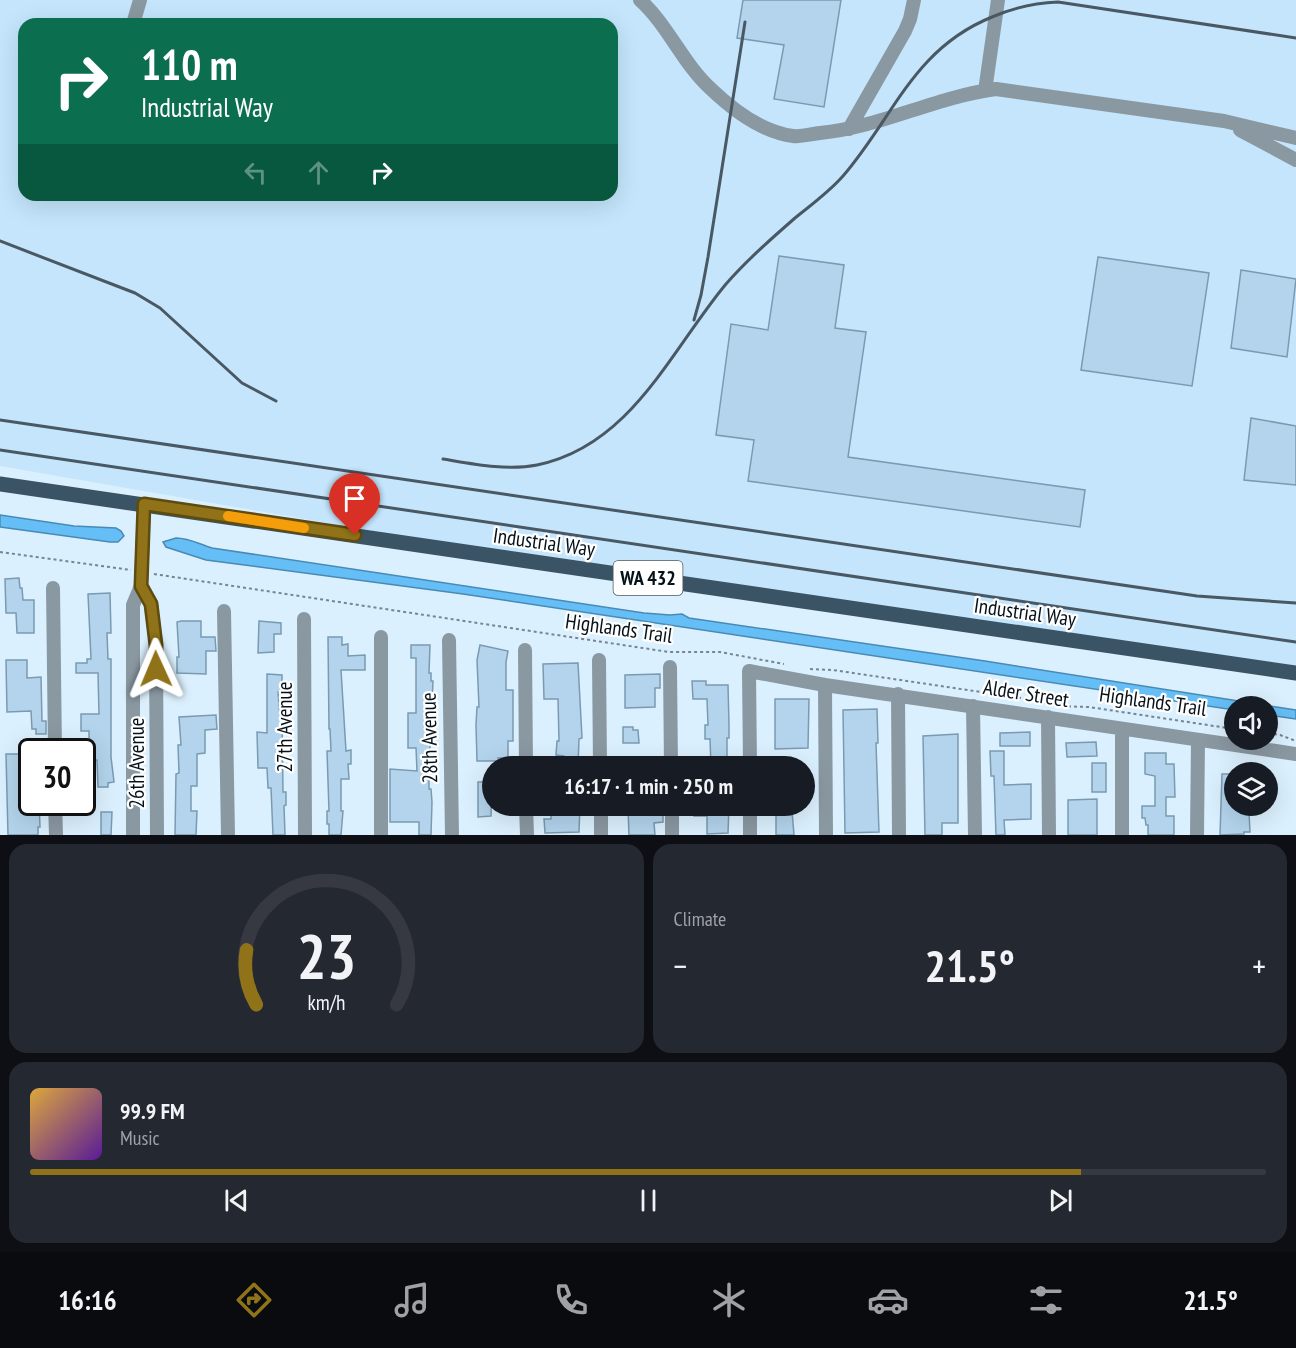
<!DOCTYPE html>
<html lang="en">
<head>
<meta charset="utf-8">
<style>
  :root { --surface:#171b24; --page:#242831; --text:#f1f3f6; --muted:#9ea1a6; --line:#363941; --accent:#907318 }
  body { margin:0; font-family:"PT Sans Narrow",sans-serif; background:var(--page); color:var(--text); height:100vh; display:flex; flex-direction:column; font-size:22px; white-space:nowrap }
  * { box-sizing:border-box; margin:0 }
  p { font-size:20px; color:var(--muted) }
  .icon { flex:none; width:33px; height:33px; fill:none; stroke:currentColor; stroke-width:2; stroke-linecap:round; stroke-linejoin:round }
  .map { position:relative; height:835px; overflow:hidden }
  .sheet { display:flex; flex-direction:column; gap:9px; padding:9px; background:#0d0f14; flex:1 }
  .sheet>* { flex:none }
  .banner { position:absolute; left:18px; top:18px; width:600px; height:183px; border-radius:18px; box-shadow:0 6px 24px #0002; background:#0b6e4f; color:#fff; overflow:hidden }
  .controls { position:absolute; left:1224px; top:696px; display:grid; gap:12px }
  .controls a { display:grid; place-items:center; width:54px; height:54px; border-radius:50%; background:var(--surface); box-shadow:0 6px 24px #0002; font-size:30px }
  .speed { position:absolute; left:18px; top:738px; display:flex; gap:12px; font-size:30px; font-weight:700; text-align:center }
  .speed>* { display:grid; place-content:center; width:78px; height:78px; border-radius:50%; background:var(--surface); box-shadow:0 6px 24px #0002; line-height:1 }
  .speed .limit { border:3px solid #111; border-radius:9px; background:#fff; color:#111 }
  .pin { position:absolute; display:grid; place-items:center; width:51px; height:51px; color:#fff; margin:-62px -26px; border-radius:50% 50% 50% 0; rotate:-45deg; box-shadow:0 0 6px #0007 }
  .pin .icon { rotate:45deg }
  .me { position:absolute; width:66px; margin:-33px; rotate:359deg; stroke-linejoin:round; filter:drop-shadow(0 0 4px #0008) }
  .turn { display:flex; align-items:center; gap:21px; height:126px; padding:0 24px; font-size:27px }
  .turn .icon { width:78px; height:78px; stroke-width:2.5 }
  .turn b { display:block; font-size:42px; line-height:51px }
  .lanes { display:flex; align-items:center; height:57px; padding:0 24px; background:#0003; justify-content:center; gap:30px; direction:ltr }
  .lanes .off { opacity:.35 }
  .big { font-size:45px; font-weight:600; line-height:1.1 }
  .sheet .widget { flex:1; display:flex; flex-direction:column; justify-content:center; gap:9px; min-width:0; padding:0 21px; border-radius:18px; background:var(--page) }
  .sheet .dial { align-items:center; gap:0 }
  .dial svg { height:156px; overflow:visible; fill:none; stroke:var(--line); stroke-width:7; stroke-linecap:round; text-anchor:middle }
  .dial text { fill:var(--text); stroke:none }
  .song { display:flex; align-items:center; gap:18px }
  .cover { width:72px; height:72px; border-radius:9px; background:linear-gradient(135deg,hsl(40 70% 55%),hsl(270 70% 35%)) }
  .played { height:6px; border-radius:3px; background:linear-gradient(90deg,var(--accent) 85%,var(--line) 85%) }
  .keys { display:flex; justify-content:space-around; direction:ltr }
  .heat { display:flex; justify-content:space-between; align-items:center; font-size:33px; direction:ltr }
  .sheet .tiles { flex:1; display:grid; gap:9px; grid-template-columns:1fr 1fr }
  .widget:last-child { grid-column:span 2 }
  .trip { position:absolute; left:482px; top:756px; width:333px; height:60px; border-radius:30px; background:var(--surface); box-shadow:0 6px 24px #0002; font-weight:600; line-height:60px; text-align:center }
  .tab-bar { display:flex; height:96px; justify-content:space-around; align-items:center; background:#090b0e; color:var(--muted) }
  .tab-bar .icon { width:42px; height:42px }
  .tab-bar .on { color:var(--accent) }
  .tab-bar b { font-size:27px; color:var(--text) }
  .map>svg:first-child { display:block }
  .built { fill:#c4e5fc; fill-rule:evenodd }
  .water { fill:#66bef6; stroke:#498ab4; stroke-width:1.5 }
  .building { fill:#b3d4ec; stroke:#7a9ab1; stroke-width:1.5 }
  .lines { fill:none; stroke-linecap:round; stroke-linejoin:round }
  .path { stroke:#758591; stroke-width:2; stroke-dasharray:3 3; stroke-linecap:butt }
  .minor { stroke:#8a98a2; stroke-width:14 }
  .major { stroke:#3b5465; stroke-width:15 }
  .rail { stroke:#495862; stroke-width:3 }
  .route-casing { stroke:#5e4b10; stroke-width:15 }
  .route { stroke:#907318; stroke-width:10 }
  .slow { stroke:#f59e0b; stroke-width:10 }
  .labels { text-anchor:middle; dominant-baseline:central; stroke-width:4.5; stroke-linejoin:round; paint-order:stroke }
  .shield { fill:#fff; stroke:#51595f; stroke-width:1.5 }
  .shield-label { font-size:20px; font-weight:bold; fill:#06121a }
  .street-label { font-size:21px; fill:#06121a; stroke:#fff }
</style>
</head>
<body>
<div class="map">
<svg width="1296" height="835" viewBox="0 0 1296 835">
  <rect width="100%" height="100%" fill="#dbf0fe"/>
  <!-- built -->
  <path class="built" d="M0,0H1296V672L637,577L0,466ZM24,24H612V195H24Z"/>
  <!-- water -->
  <path class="water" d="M0,515L74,526L116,528L121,531L124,536L118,542H110L0,527Z
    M176,538C189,538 199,544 212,548L644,613L670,615L682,614L689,618L985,661L1296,710V719L1268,715V706H1234V710L463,594L206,560L166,547L163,542Z"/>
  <!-- building -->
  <path class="building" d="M743,0H841L824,107L774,99L784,45L737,38Z
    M779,256L844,265L835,328L866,332L848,457L1085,490L1080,527L748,481L754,440L716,435L731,324L768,330Z
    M1098,257L1209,273L1192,386L1081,370Z
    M1241,270L1296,279L1287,357L1231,348Z
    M1251,418L1296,426V485L1244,480Z
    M19,578L20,588H22L23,600H34V633H17L16,613H6L5,579Z
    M110,593L111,633H107L108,659H111V757L114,782L108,783V787H98L97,760L89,761V731H81V714H99L98,673H76V663H87V659H91L88,594Z
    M181,621H201V637H215L216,651H206V674L177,673V657H179L177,622Z
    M259,621L281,623V634H274V652L258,653Z
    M328,637H342V645L348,644V656L365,655V670H341L346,751L351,750V764H348L349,779H341V811H343L341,835H329V824H327V811H329L327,751H331L330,729H329Z
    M411,645H430L429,673H431V681H433L429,766V789H431L432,802L431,835H419V822H390V769L417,771L416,748H408V713H416V658H411Z
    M480,645L508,651L506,662V690H513V741H508V758H498V761H477L476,725L477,707H479L477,660Z
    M6,660H27V678L41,677L42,721H46V734H36V729H32L31,711L7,712Z
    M578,663L582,738L579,739L578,766H564V756L556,755L557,741H559L558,699H544L543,664Z
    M267,674L282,675V692H278L280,717H282L283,792H286V805L284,806L285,835H273L271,788H268L267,768H258L257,732L267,733Z
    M660,674V688H655V707L625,708V675Z
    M692,681H706V685H728L729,725V738H727V766H711L710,739H705V725H708L707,699H693Z
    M775,699H809L808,748L775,749Z
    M877,709L878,743H876L879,832L845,833L843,710Z
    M216,715L217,729L205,730V753L197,754V786H191V811H197L196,835H175L176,774L179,773L178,745H181L179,717Z
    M623,727H633V730H638L639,743H623Z
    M1030,732V746H1000V733Z
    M958,734V823H942V835H925L923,736Z
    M1096,742L1097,756L1067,757L1066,743Z
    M990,751H1004V785L1031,784V819L1004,820L1005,835H996L994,776H991Z
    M1145,753H1166V764H1174L1175,797H1166V816H1174V835H1148V825H1146L1145,818H1142V806H1155V776L1145,774Z
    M6,754H20L22,792H32V802H39L40,827H38V835H8Z
    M1092,763H1106V792H1092Z
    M1222,774H1234V806H1241V813H1249L1250,832H1244V834L1220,835Z
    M478,782H492L491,816L478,817Z
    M1097,799V835H1068V800Z
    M551,806H580L579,832L545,833L544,819H551Z
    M694,806H729L728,833L707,834V816H694Z
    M663,808V822L654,823L655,835H629L628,809Z
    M776,811H792L794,835H776Z
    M101,812H112L111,835H101Z"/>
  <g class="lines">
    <!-- path -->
    <path class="path" d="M0,552L131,570
      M154,574L669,652H720L784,664
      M810,669L833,670L1028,699L1050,705
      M1056,706L1089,707L1234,729
      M1268,733L1280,735L1296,741"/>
    <!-- minor -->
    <path class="minor" d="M640,0C668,25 683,64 711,89C733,110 761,132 793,136C801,137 811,134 820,133C881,127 935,97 996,89L1224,121L1296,138
      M133,24L140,0
      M985,91L998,0
      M849,129L905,31L910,19L914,0
      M1240,130L1296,160
      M141,586L151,604L156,645L157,835
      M53,588L55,752
      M224,611L228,835
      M304,619L305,835
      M381,637V835
      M449,640L452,835
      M525,650L526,766
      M599,660L600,766
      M670,667L671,766
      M825,685L826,835
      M898,694L899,835
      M973,706L975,835
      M1048,717L1049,835
      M1122,729V835
      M750,766L749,671L825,685L1296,754
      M55,802L56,835
      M526,806L527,835
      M601,806V835
      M672,806V835
      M750,806V835
      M133,835V605L141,586L144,504
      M1197,835L1198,740"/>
    <!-- major -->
    <path class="major" d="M0,484L1296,673"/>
    <!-- rail -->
    <path class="rail" d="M0,241L135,293L160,308L242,383L276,401
      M694,320L701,295L708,257L745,22
      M0,420L1197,596L1296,603
      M0,450L1296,642
      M443,459C473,464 507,471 537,465C631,446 671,350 726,284C747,260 771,239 795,218C811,205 829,192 843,176C894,117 913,49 992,17C1015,7 1034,3 1058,2L1296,38"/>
  </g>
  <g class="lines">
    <defs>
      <path id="route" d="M156,669V645L151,604L141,586L144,504L355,535"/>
    </defs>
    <!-- route casing -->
    <use href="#route" class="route-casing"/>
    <!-- route -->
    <use href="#route" class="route"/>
    <!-- slow -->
    <path class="slow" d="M228,516L304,528"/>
  </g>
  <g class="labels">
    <!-- shield labels -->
    <rect class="shield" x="613.5" y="561" width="69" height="34" rx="4.5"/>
    <g class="shield-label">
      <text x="648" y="578">WA 432</text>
    </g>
    <!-- street labels -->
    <g class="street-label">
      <text transform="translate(544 542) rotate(8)">Industrial Way</text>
      <text transform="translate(1025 612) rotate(8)">Industrial Way</text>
      <text transform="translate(619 628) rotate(8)">Highlands Trail</text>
      <text transform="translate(1026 693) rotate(9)">Alder Street</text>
      <text transform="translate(1153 701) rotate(8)">Highlands Trail</text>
      <text transform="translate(284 727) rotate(-90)">27th Avenue</text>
      <text transform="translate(429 738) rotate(-91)">28th Avenue</text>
      <text transform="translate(136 763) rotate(-90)">26th Avenue</text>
    </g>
  </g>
</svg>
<div class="controls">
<a><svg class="icon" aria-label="sound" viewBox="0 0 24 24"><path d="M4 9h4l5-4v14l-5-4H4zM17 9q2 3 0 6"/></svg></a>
<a><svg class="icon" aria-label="layers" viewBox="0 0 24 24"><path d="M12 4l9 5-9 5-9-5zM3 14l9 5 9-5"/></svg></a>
</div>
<div class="speed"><div class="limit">30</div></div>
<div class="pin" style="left:355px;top:535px;background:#d93025"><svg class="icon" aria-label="arrive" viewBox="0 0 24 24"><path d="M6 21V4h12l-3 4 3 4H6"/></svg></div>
<svg class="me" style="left:156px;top:669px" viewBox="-20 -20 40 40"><path d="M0-17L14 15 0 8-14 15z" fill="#907318" stroke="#fff" stroke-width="4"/></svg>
<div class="trip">16:17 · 1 min · 250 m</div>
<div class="banner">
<div class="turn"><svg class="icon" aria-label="right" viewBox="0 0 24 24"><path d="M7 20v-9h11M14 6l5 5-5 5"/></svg><div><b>110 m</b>Industrial Way</div></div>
<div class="lanes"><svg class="icon off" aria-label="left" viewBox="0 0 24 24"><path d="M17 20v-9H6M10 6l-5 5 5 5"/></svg><svg class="icon off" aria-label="ahead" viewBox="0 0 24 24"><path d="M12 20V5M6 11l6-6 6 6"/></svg><svg class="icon" aria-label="right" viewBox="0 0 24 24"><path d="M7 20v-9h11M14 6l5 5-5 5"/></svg></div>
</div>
</div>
<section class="sheet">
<div class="tiles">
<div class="widget dial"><svg viewBox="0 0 100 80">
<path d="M14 69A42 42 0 1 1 86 69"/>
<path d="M14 69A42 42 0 0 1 9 41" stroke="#907318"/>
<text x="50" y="56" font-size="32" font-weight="700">23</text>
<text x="50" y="72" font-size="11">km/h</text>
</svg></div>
<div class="widget"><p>Climate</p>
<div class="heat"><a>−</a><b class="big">21.5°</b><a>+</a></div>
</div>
<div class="widget">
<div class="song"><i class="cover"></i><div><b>99.9 FM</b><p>Music</p></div></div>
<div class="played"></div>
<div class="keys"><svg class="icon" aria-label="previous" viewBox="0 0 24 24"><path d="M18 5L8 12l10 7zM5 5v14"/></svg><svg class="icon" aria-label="pause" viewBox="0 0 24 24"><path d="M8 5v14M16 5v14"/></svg><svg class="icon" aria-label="next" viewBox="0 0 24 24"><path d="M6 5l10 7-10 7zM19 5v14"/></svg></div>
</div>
</div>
</section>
<nav class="tab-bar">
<b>16:16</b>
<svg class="icon on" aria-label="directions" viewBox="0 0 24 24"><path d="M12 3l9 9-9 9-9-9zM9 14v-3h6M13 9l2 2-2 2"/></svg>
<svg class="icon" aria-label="music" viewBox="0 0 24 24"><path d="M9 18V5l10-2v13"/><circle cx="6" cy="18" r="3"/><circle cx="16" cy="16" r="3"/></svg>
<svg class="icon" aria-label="phone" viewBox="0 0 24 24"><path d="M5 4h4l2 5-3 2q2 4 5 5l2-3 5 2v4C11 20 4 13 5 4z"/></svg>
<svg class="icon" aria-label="climate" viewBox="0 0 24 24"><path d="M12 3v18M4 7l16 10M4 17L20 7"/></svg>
<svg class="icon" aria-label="car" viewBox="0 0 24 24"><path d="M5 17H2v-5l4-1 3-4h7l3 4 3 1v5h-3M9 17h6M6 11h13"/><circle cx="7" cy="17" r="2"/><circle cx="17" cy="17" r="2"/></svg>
<svg class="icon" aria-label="filters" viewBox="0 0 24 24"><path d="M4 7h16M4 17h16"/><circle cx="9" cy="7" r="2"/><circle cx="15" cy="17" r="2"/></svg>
<b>21.5°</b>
</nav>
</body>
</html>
